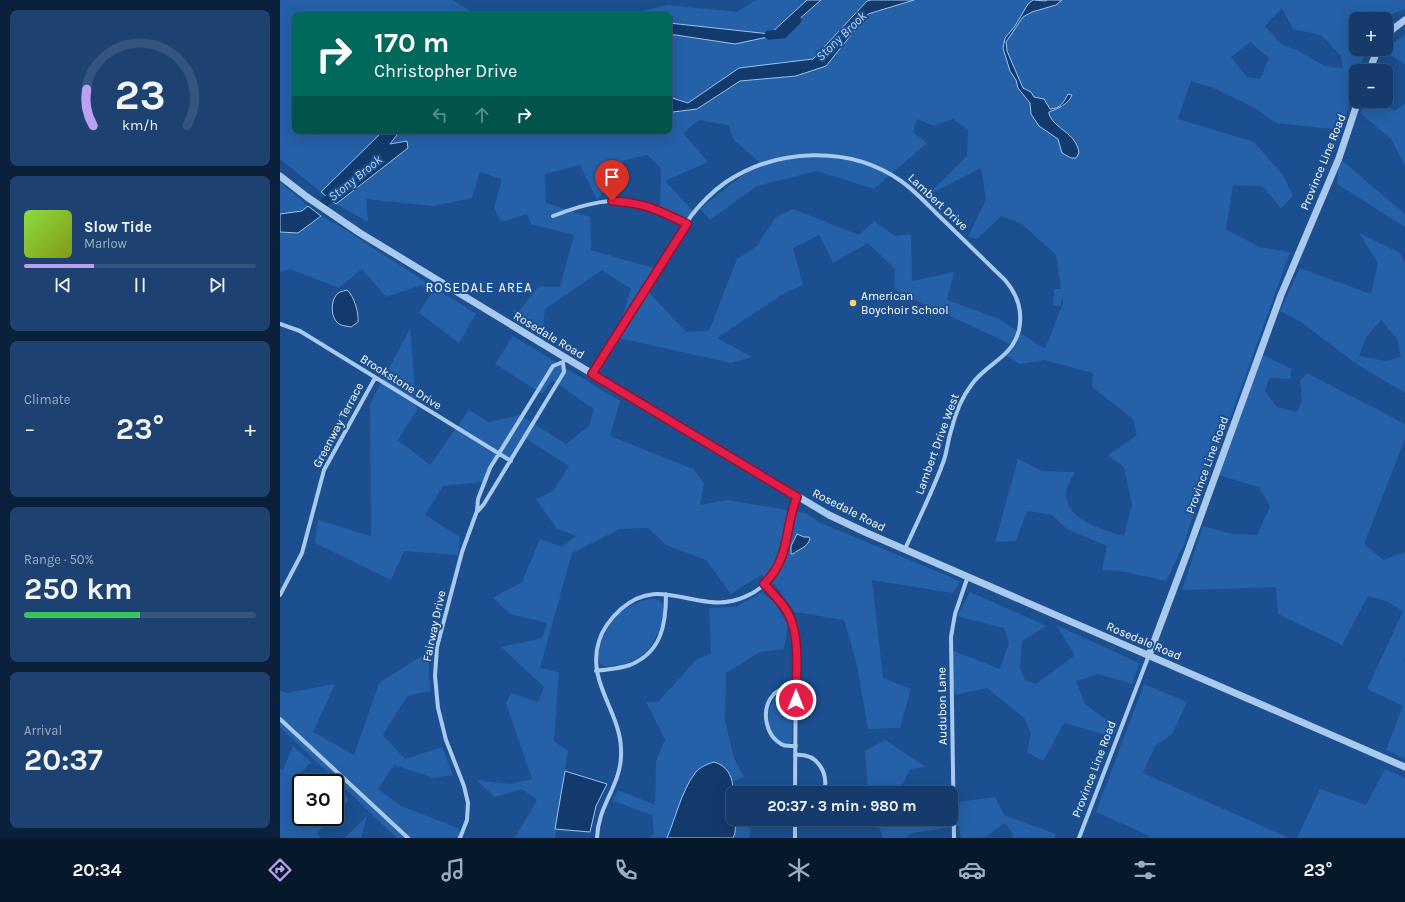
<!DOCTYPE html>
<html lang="en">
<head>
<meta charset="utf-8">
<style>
  :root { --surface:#143b6b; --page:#1d4271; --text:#f1f3f6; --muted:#9dadc1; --line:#33557e; --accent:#bca0f2 }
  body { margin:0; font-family:Karla,sans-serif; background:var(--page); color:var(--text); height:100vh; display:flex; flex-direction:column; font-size:15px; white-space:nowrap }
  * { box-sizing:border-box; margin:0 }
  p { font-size:13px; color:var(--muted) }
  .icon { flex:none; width:22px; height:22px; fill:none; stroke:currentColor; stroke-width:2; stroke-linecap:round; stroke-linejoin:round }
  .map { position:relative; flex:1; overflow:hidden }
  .drawer { display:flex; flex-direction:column; gap:10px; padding:10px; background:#0b203b; width:280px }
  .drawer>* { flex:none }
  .guide { position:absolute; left:12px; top:12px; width:380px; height:122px; border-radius:8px; box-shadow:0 4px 16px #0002,0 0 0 1px var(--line); background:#00695c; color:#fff; overflow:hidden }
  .buttons { position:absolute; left:1069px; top:12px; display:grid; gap:8px }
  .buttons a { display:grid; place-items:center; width:44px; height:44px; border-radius:8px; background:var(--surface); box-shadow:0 4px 16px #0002,0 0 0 1px var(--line); font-size:20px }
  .speed { position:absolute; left:12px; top:774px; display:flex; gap:8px; font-size:20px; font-weight:700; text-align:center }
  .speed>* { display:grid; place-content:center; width:52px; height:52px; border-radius:50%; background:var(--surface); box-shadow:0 4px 16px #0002,0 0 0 1px var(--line); line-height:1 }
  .speed .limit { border:2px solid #111; border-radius:6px; background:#fff; color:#111 }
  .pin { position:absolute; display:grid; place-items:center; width:34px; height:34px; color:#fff; margin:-41px -17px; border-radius:50% 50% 50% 0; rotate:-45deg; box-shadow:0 0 4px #0007 }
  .pin .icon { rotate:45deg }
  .me { position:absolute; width:44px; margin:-22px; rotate:0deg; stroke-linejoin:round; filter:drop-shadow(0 0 3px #0008) }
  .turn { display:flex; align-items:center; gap:14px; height:84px; padding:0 16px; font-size:18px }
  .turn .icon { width:52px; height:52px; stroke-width:2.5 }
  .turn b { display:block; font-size:28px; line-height:34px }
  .lanes { display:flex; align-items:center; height:38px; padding:0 16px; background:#0003; justify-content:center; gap:20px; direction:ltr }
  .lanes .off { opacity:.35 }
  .big { font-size:30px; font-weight:700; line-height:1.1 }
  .drawer .tile { flex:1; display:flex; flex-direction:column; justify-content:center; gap:6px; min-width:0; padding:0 14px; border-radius:8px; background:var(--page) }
  .drawer .dial { align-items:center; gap:0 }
  .dial svg { height:104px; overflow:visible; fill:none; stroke:var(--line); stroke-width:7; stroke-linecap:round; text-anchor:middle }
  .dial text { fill:var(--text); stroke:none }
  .song { display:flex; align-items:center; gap:12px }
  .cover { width:48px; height:48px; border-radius:6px; background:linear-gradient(135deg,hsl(90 70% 55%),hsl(70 70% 35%)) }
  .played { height:4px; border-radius:2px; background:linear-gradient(90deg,var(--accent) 30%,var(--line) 30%) }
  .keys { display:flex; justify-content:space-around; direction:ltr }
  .heat { display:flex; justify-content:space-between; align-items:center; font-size:22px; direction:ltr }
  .charge { height:6px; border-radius:3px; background:linear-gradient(90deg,#34c759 50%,var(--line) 0) }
  .trip { position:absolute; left:446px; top:786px; width:232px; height:40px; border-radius:8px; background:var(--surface); box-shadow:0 4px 16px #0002,0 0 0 1px var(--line); font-weight:700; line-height:40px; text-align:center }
  .tabs { display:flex; height:64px; justify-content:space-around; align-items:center; background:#08182b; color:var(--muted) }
  .tabs .icon { width:28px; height:28px }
  .tabs .active { color:var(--accent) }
  .tabs b { font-size:18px; color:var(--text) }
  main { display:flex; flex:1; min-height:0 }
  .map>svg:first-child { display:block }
  .green { fill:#2461a8; fill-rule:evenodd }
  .water { fill:#123a6d; stroke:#9cc4f0 }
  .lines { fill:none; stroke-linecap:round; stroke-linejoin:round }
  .river { stroke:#123a6d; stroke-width:9 }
  .minor { stroke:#a9c9ee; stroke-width:4 }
  .tertiary { stroke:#a9c9ee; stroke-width:7 }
  .route-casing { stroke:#92132f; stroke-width:10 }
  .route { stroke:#e11d48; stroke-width:7 }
  .poi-dot { fill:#ffd166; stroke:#1b4f8f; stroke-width:1.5 }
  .labels { text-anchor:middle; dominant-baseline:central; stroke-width:4; stroke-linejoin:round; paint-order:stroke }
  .street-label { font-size:12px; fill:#fff; stroke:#1b4f8f }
  .poi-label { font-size:12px; fill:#fff; stroke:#1b4f8f; text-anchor:start }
  .water-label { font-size:13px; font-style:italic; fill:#b5d3f5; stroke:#1b4f8f }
  .neighbourhood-label { font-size:13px; letter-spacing:1px; fill:#fff; stroke:#1b4f8f }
</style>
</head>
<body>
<main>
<section class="drawer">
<div class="tile dial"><svg viewBox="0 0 100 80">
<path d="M14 69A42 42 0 1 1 86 69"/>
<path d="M14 69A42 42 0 0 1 9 41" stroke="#bca0f2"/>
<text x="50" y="56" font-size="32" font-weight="700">23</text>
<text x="50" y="72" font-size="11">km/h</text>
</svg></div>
<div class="tile">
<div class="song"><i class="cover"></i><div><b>Slow Tide</b><p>Marlow</p></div></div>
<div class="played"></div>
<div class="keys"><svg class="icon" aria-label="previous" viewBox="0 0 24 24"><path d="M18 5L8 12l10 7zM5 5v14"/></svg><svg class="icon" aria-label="pause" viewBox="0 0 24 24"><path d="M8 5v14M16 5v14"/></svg><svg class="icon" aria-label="next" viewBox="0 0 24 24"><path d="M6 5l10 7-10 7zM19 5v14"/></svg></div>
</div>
<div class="tile"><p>Climate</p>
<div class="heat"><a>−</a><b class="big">23°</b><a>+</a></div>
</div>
<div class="tile"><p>Range · 50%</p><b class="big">250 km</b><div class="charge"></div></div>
<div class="tile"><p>Arrival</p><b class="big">20:37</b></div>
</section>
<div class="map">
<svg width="1125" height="838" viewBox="0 0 1125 838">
  <rect width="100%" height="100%" fill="#1b4f8f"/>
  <!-- green -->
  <path class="green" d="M0,0H173L196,15H15V131H103L41,192L0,159Z
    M476,0H527L490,34L389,23V15H345L388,5L457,12Z
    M541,0H591L587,1L533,59L459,68L408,103L389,97V34L455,44L502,34Z
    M634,0H1125V9L1099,19H1076V49H1086L1079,71H1076V80L1062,130L996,123L973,107L931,87L911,81L898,119L974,142L1003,175L1013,196L1001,208L982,186L953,185L946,229L979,247L1010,252L938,452L914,512L905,542L886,581L846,572L822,570L827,546L787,529L772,515L747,511L736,541L715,542L738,459L762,471L795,472C792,478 785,488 786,495C788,521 823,530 844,536L852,504L844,467L828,455L857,435L853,419L812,387L813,373L764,360L740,364L725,355L733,345L628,297L614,288L615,269L588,243L553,263L539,235L513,248L523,285L503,294L437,338L472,357L451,363L334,337L341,322L351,289L322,270L265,309L263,329L232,310L239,311L258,287H280L294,235L251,224L247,214L221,222L214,208L222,179L200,172L192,198L153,206L86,199L88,222L56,204L128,148L109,145L120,131H389V111L393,112L417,109L460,81L516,76L546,66L588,14ZM1002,8L1013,29L1041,35L1061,56L1062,68L1045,66L1018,51L1001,44L985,26ZM970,42L989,58L980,79L967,77L951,57ZM637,119L654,126L673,119L688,130L687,156L648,195L701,168L706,200L688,237L697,239L721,216L742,224L776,255L781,289H774L773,306H781L782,294L783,303L765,349L719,319L667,300L674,272L632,281L631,234L615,236L594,221L579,235L513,209L496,217L477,246L457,259L429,331L406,332L364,287L376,269L311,250L310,217L266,203L265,174L300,165L317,200L345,160L367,155L381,168L380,208L408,224L416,214L385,181L428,162L403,133L419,120L448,125L454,140L479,162L420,209L430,220L477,186L537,171L594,189L647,143L633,132Z
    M1125,35V64L1102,50L1106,49V47Z
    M1088,101H1105L1114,111L1125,104V166L1111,139L1080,113Z
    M1059,158L1125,214V227L1057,184Z
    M0,182L28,206L22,211L0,214Z
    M41,216L59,226L196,314L179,343L139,313L152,293L142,285L106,297L82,269L59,288L10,269L0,272V232L18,233Z
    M1079,233L1120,253L1125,263V393L1078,365L1021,322L1000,311L1020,268L1091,294L1098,263ZM1101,320L1117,339L1121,357L1105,361L1079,356L1086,337Z
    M130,329L137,410L118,440L150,465L189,410L208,422L240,415L286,444L309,426L314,409L272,380L262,394L215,364L233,336L340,401L330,436L413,469L424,483L420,505L447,500L525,513L541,523L584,541L680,581L673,593L592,580L603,678L631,689L620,728L588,729L576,661L564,620L515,612L495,585L481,575L451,594L426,560L386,545L368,528L340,529L292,553L260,668L279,672L274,741L288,751L275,838H235L257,800L242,789L215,797L196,780L230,784L252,779L226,703L231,693L258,702L264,687L221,647L262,638L267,623L230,614L213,598L242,582L260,539L282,547L296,536L277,529L256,499L273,491L289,466L245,438L229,462L216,454L203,482L163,486L145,515L180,537L178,555L124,551L111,580L35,543L38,520L91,536L90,404Z
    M983,355L1012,369L1010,379L989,378L985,391L997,407L1017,412L1022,401L1020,381L1027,373L1125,424V439L1084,544L1104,560L1125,552V658L1123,660L1125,661V759L1106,750L1123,706L1087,689L1123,611L1106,601L1088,596L1062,645L998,614L996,587L902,590L923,526L952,534L977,535L990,507L979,487L938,475Z
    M482,592L495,603L508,625L504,649L480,652L446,673L445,721L454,758L464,777L453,781L448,771L415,773L403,795L387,838H370L374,833L372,815L333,801L338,790L375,805L376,761L385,740L366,702H378L416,660L431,653L429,608L456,607Z
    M690,592L767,626L742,641L740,669L745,680L756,684L795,655L776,625L859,663L852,684L819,674L796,681L805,704L829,722L830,736L784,723L763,761L747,752L751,733L744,718L707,688L675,695L671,675V650L720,669L729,643L724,628L677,616Z
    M375,599C395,603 376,642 367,651C359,659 348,664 337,665C333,666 328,667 325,666C305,661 331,621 339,614C349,605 361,600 375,599Z
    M148,652L150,691L127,696L103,735L125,759L162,747L173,775L154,778L114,765L98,789L121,806L178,828L183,838H117L0,727V690L6,693L55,684L33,732L74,755L99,683Z
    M864,684L907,702L892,734L875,746L863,773L1009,838H869L870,836L816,812Z
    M504,691C510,692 512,694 513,700L512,741V743C486,749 479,701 504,691Z
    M605,740L646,767L630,769L621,788L625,793H588L585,751Z
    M13,746L31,762L12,783L21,802V817H53L37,833L40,838H0V768L3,770Z
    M1105,769L1125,778V838H1017L1040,789L1086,805Z
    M59,788L69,800L55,814V790Z
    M715,797L724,815L776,834L775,838H732L733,834L725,823L704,838H681L679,826L632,833L626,838H603L596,819H671V803Z
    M87,816L81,838H65Z
    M456,819L471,828L469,838H453L455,833Z"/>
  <!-- water -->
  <path class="water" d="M527,0H541L502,34L455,44L389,34V23L490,34Z
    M591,0H634L588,14L546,66L516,76L460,81L417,109L393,112L389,111V97L408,103L459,68L533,59L587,1Z
    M753,0L766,1L767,0H782L776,5L752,12L743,17L726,42L727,51L743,88L751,92L754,97L764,99L770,109C780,109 784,102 788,94L792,95C789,104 777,109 769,112V114C775,130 796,132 799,153L796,158H791L782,153L778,139L759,126L751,114L750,103L738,88L736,80L730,71L723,48L725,38L735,26L748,4Z
    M103,131H120L110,144L127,141L128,148L56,204L41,192Z
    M28,206L41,216L18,233L0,232V214L22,211Z
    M67,290C74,296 79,313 78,322L71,327C66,326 59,326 56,321C50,314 51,296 60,292C62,291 65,291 67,290Z
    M517,534L524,537H529L530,539C527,548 520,548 513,554H511V546Z
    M434,762C459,769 453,799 453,819H456L455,833L453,838H387C396,817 401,792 415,773C420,767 427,764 434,762Z
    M285,771L327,784L316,806L310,832L275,829Z"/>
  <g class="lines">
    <!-- river -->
    <path class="river" d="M489,35L503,34L517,20
      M45,202L57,191"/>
    <!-- minor -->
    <path class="minor" d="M273,216C304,204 334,195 367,206C381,210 394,218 407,224
      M0,324L20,331L231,461
      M312,374L411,216C421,203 432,192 446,182C497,148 570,145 621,181C634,190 646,203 657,214C680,236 702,258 725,280C737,294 743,311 739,330C732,358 707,363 692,384C682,397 675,414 671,431C668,440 667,451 664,460C653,491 638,520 625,549
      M198,511L204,504L284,372L283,362
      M484,584C501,603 513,615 516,642L515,793
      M0,595L22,553L44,470L95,378
      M316,671C327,669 339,669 350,665C382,652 386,624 386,594
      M0,719L128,838
      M516,746C512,746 507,746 503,745C485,736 480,709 494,694C500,688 508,687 516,684
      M515,755C538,753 549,773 544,793
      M180,838L187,820L188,803L184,786L166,740L158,708L155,676L157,647L182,552L197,511L198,499L210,468L273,366L283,362L286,358
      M317,838C318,803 343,785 341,749C340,711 306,681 319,641C323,628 331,618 341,609C372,582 396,599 430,602C454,605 479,594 494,574C506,557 506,537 510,517C512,510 515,503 517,497
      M515,838V819
      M674,838L671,637L675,614L688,576
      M799,838L869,655"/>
    <!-- tertiary -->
    <path class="tertiary" d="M1106,36L1113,29L1125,20
      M1089,71L1098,49
      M0,176L27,197L80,233L286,358L549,515L587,533L1125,767
      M869,655L908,551L1001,295L1059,158L1078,101"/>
  </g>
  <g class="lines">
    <defs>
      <path id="route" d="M332,201C362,202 381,211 407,224L312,374L517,497C504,528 511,558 484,584C493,594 502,602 508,613C521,638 516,673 516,700"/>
    </defs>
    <!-- route casing -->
    <use href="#route" class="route-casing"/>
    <!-- route -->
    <use href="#route" class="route"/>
  </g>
  <!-- markers -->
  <circle class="poi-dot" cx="573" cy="303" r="4"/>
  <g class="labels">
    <!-- street labels -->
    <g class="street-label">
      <text transform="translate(1043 162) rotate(-68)">Province Line Road</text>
      <text transform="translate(658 202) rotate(43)">Lambert Drive</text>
      <text transform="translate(269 335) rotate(31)">Rosedale Road</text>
      <text transform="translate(121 382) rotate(32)">Brookstone Drive</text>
      <text transform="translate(58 425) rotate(-62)">Greenway Terrace</text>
      <text transform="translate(657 444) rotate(-70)">Lambert Drive West</text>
      <text transform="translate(927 465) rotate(-70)">Province Line Road</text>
      <text transform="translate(569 510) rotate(27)">Rosedale Road</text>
      <text transform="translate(154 626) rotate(-78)">Fairway Drive</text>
      <text transform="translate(864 641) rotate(23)">Rosedale Road</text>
      <text transform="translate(662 706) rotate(-91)">Audubon Lane</text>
      <text transform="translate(814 769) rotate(-69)">Province Line Road</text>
    </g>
    <!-- poi labels -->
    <g class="poi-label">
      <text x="581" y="296">American<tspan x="581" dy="14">Boychoir School</tspan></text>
    </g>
    <!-- water labels -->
    <g class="water-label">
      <text transform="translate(561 36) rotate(-44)">Stony Brook</text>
      <text transform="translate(75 178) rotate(-39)">Stony Brook</text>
    </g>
    <!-- neighbourhood labels -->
    <g class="neighbourhood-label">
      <text x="199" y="287">ROSEDALE AREA</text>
    </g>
  </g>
</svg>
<div class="buttons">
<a>+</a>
<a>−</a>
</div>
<div class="speed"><div class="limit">30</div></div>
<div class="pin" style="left:332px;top:201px;background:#d93025"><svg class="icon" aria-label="arrive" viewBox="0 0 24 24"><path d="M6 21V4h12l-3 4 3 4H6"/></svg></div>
<svg class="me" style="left:516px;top:700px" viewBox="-20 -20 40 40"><circle r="17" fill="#e11d48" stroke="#fff" stroke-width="3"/><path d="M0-11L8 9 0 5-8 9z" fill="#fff"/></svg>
<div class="trip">20:37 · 3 min · 980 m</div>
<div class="guide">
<div class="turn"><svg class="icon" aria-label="right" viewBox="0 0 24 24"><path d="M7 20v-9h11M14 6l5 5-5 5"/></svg><div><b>170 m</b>Christopher Drive</div></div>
<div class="lanes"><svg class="icon off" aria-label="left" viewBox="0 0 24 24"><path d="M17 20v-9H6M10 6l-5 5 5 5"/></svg><svg class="icon off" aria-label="ahead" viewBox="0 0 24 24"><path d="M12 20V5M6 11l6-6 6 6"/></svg><svg class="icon" aria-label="right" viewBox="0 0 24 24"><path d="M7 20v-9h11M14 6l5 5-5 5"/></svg></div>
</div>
</div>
</main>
<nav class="tabs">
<b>20:34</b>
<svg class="icon active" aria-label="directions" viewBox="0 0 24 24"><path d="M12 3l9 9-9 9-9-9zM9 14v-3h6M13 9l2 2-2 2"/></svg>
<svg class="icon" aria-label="music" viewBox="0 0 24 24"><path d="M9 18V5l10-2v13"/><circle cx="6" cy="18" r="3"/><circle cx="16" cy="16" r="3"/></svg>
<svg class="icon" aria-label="phone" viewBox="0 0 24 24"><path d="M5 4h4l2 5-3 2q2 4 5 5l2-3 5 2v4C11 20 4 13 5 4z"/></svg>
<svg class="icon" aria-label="climate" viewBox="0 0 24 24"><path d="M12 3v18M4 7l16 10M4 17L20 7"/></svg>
<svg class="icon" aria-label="car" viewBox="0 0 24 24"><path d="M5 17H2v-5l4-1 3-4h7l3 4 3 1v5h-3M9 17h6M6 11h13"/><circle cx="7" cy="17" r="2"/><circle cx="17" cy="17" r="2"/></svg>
<svg class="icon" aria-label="filters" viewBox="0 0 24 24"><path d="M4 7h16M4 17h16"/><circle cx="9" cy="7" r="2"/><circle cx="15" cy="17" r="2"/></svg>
<b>23°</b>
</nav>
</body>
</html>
